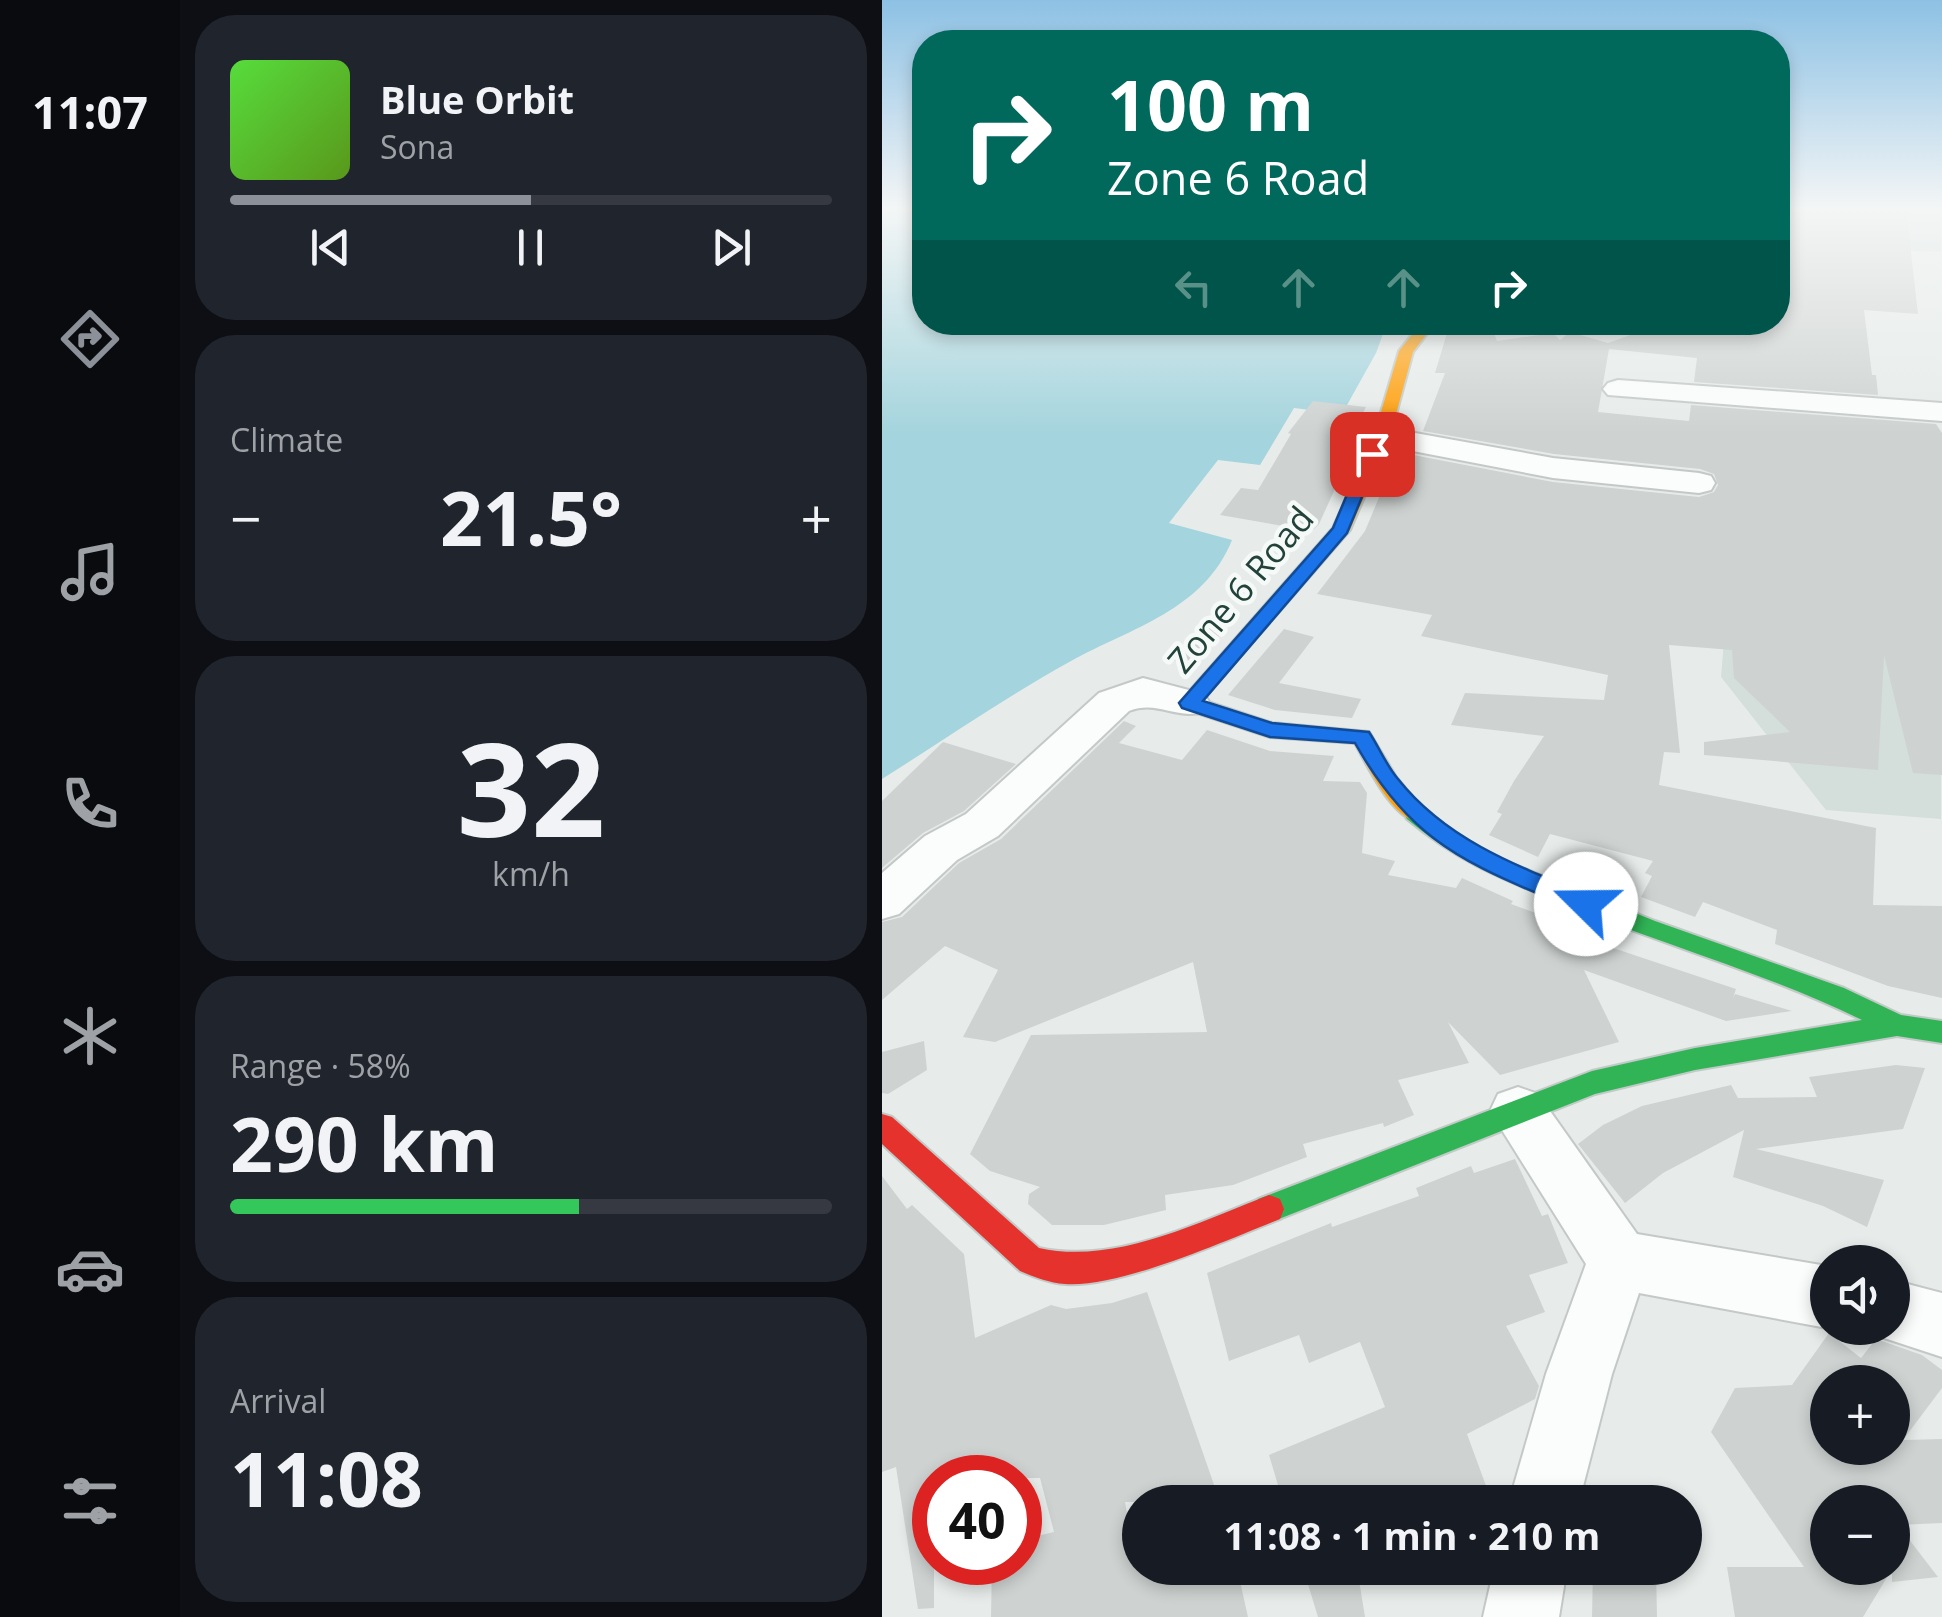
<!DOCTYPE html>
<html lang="en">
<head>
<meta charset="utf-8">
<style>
  :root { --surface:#171b24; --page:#20242c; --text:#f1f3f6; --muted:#9ea1a6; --line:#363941; --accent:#8c9099 }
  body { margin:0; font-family:"Open Sans",sans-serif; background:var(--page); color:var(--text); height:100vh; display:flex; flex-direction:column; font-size:38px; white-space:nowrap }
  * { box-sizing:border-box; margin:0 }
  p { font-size:32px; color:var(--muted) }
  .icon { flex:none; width:55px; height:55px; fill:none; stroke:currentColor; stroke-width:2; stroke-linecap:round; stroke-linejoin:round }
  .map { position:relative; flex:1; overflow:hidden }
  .sheet { display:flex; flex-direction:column; gap:15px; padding:15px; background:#0d0f14; width:702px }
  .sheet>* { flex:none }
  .hud { position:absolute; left:30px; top:30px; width:878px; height:305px; border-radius:40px; box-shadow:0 5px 15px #0003; background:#00695c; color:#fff; overflow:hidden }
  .buttons { position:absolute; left:928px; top:1245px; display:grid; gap:20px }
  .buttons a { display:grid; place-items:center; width:100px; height:100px; border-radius:50%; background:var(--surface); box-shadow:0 5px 15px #0003; font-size:50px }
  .speed { position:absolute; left:30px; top:1455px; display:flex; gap:20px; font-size:50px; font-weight:700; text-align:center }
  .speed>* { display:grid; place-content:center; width:130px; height:130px; border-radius:50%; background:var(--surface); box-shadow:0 5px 15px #0003; line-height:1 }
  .speed .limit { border:15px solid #d22; background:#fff; color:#111 }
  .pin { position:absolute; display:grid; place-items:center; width:85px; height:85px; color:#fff; margin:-42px; border-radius:20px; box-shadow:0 5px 15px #0006 }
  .me { position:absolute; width:110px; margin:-55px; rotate:292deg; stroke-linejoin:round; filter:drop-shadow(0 0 8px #0008) }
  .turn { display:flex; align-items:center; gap:35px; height:210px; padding:0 30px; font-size:45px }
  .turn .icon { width:130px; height:130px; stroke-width:2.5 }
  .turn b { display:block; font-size:70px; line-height:85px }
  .lanes { display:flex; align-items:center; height:95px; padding:0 30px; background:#0003; justify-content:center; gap:50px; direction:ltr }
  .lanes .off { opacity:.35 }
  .big { font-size:75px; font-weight:700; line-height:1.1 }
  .sheet .card { flex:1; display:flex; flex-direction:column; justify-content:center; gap:15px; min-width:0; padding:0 35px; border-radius:40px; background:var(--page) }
  .sheet .dial { align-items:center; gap:0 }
  .dial b { font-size:130px; line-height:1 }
  .song { display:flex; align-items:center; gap:30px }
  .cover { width:120px; height:120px; border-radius:15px; background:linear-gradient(135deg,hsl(110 70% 55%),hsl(90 70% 35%)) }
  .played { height:10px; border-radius:5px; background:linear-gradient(90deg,var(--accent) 50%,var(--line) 50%) }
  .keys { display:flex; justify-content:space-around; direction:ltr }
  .heat { display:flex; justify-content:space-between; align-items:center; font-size:55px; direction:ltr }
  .charge { height:15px; border-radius:8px; background:linear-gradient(90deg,#34c759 58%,var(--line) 0) }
  .trip { position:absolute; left:240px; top:1485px; width:580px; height:100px; border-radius:50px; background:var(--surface); box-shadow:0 5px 15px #0003; font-weight:700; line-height:100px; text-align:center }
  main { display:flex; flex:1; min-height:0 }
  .menu { display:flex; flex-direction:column; width:180px; justify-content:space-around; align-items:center; background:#090b0e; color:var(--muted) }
  .menu .icon { width:70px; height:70px }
  .menu .on { color:var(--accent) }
  .menu b { font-size:45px; color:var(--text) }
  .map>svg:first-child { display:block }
  .built { fill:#d4deda }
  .water { fill:#a4d4dd }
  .building { fill:#ced3d1; fill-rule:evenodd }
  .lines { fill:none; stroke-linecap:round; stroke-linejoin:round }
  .street-casing { stroke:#c4c9c7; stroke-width:4 }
  .fast-casing { stroke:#c2cac7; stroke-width:4 }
  .slow-casing { stroke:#c2cac7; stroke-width:4 }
  .jam-casing { stroke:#c2cac7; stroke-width:4 }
  .street { fill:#fbfcfc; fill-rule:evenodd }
  .fast { fill:#30b455; fill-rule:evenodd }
  .slow { fill:#ff9f0a; fill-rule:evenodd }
  .jam { fill:#e5322d; fill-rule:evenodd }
  .route { fill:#1a73e8; stroke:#114b97; stroke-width:2.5 }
  .labels { text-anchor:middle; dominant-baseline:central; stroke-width:9; stroke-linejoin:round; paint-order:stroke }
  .street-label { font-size:35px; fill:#22423a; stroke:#f5faf8 }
</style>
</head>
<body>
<main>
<nav class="menu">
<b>11:07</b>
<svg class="icon on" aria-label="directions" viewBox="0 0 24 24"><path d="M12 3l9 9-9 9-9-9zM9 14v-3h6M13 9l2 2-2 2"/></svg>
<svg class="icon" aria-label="music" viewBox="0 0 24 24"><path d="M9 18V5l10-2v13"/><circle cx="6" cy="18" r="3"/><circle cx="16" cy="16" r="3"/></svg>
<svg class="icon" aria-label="phone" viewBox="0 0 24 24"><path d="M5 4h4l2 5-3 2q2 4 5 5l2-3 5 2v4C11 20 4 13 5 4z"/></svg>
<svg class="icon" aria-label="climate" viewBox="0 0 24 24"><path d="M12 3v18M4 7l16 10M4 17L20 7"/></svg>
<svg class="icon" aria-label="car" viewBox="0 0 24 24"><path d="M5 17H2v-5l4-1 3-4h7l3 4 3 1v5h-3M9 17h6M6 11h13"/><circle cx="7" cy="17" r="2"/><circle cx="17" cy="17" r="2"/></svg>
<svg class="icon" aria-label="filters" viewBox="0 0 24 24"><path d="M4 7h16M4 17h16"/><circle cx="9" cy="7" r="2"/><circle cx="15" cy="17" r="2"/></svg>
</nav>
<section class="sheet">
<div class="card">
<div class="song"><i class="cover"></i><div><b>Blue Orbit</b><p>Sona</p></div></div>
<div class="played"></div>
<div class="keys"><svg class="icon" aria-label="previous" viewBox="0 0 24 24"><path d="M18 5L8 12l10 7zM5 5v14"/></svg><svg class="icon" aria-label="pause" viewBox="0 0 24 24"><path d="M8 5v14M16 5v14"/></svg><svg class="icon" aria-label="next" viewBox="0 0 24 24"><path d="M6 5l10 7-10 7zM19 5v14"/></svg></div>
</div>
<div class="card"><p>Climate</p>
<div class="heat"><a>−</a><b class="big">21.5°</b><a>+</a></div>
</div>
<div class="card dial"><b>32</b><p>km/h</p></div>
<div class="card"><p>Range · 58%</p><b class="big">290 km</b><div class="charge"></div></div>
<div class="card"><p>Arrival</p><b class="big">11:08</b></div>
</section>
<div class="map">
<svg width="1060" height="1617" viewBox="0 0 1060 1617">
  <rect width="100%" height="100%" fill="#e7ecea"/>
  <!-- built -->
  <path class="built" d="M976,209L1059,213V252L990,249Z
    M843,629L1059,644V819L944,810L839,677Z"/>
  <!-- water -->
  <path class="water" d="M0,209H42V322L505,323L494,353L460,414L412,408L378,465L336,460L287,523L350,540C322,610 249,628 189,661C124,697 62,740 0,779Z"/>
  <!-- building -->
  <path class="building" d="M895,209H1024L1036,314L982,310L990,375H994L996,395L812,382L815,358L727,349L716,412L807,421L809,405L1054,424L1060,433V775L1031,773L1002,655L996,770L822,755V742L908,732L852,678L850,650L787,645L798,753L782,752L777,785L994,828L991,905L1060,906V998L1006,986L893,944L895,930L821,902L813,917L759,897L770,876L763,873L771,861L668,834L656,857L607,835L620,814L615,812L632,781L662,736L569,725L583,693L722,700L726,675L539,636L550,615L435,594L483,531L516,452L671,482L817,497L832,492L836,485L832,474L818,469L672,454L541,431L563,373H553L566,330L610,328L615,341L671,333L678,340L688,332L726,343L765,329L766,322L895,325Z
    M431,401L484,407L464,444L473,445L437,524L430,531L338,515L359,488L376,490L409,434L406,433Z
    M335,610L355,616L310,666L289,660Z
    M402,629L432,637L397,683L479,699L470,718L393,710L346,695Z
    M242,721L254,726L237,743L300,760L325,730L388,751L452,756L441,781L478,782L485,793L480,853L513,861L506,875L574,888L580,878L631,901L629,904L681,923L679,926L729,942L728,947L854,989L851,998L853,994L910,1011L844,1021L702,970L737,1042L618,1075L566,1022L587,1063L516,1080L532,1115L502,1127L501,1123L421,1144L425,1157L351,1185L283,1195L284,1210L222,1225H170L146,1204L147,1194L158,1187L108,1171L88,1154L149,1035L325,1032L311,962L113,1042L81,1037L116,970L63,946L0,1000V922L20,917L77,863L119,839Z
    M61,742L134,764L82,811L41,833L0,868V801Z
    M42,1041L45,1070L6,1094L0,1093V1052Z
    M1014,1065L1043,1068L1021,1129L874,1149L1002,1180L985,1227L941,1206L851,1177L862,1130L781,1173L743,1203L696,1144L721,1125L760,1106L849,1085L856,1098L935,1097L927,1077Z
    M633,1159L660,1216L666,1214L686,1263L647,1275L663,1312L624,1326L657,1386L653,1399L585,1434L610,1502H401L387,1455L503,1407L478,1342L427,1363L417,1335L347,1361L325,1273L449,1223L450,1227L537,1196L534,1188L589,1166L592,1173Z
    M0,1176L25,1209L30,1205L82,1254L93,1338L169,1305L184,1309L230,1303L265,1292L338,1502H243L255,1568H355L366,1617H109L110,1562H138V1540L172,1532L158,1478H52V1608L36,1609L14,1467L0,1472Z
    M947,1333L979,1358L994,1339L1040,1355L1060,1370V1388L1021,1440L1060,1439V1523L1016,1525L1056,1577L1010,1582V1569L981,1617H853L845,1567H922L829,1432L853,1388L910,1385ZM945,1382H1010V1448H945ZM945,1502H1010V1568H945Z
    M421,1568H475L483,1617H436Z
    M711,1568H774L775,1617H710Z"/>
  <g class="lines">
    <defs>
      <path id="street" d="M736,380L1060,403V421L726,395L721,389L726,383Z
        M500,427L671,458L817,473L829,476L833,483L829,490L817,493L671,478L489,443L484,436L489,429Z
        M261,678L322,694L328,703L322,712C293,720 276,700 247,711L116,836L75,860L17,914L0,919V873L43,836L84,814L217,693Z
        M636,1087L656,1094L755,1234L945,1266V1328L757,1293L730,1374L697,1502H627L664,1374L704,1264L608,1111L616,1094Z
        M1010,1280L1060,1293V1357L987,1333L985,1328H1010Z
        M612,1568H685L677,1617H601Z"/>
      <path id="fast" d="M533,805L541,807L578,838L623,861L773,921L962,988L1019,1015L1060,1021V1043L1015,1036L813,1070L713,1094L387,1223L376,1219L372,1209L376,1199L710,1071L813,1048L980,1020C884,973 778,944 679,903C619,878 575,861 525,819L522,813Z"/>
      <path id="slow" d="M540,322H554L531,352L508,436L468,530L320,700L390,723L487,732L514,777L544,813L533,821C508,814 485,765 473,743L388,737L300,708L297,703L451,528L492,436L517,351Z"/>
      <path id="jam" d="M0,1114L10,1117L157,1248C233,1265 317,1222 387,1195L398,1199L402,1209L398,1219C345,1240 238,1288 183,1284C168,1283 152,1277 138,1271L0,1144Z"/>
    </defs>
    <!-- street casing -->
    <use href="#street" class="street-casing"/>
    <!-- fast casing -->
    <use href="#fast" class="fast-casing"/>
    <!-- slow casing -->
    <use href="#slow" class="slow-casing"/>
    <!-- jam casing -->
    <use href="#jam" class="jam-casing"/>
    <!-- street -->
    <use href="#street" class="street"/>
    <!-- fast -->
    <use href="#fast" class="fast"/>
    <!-- slow -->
    <use href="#slow" class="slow"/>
    <!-- jam -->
    <use href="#jam" class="jam"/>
  </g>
  <!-- sky -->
  <linearGradient id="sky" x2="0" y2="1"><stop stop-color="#8dc1e4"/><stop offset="0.48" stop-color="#f4f6f6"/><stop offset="1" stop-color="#f4f6f6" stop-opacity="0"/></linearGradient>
  <rect width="1060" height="435" fill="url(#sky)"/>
  <!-- route -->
  <path class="route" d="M490,450L498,454L465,533L321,701L390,723L487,732C497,747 504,765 516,779C566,842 640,868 713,897L717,904L713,910C697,915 677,903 662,896C571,859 522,830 473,743L388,737L300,708L297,703L451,528L482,454Z"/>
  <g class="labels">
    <!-- street labels -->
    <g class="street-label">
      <text transform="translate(358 589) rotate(-50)">Zone 6 Road</text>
    </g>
  </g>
</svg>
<div class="buttons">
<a><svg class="icon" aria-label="sound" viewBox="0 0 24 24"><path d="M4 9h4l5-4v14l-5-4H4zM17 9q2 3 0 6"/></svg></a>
<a>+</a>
<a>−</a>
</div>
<div class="speed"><div class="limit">40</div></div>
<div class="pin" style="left:490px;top:454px;background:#d93025"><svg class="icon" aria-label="arrive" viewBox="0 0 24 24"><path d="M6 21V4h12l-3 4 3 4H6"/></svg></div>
<svg class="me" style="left:704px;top:904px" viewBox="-20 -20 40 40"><circle r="19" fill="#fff"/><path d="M0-13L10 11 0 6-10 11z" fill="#1a73e8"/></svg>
<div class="trip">11:08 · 1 min · 210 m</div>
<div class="hud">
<div class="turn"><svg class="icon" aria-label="right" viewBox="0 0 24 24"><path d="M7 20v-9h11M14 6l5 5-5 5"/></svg><div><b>100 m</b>Zone 6 Road</div></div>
<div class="lanes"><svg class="icon off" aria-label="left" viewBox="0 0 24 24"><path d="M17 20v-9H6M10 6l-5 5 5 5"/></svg><svg class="icon off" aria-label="ahead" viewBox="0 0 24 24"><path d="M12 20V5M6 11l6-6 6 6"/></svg><svg class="icon off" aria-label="ahead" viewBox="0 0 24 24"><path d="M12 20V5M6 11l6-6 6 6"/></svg><svg class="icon" aria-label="right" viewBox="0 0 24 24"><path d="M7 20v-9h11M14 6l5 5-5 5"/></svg></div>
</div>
</div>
</main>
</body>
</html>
